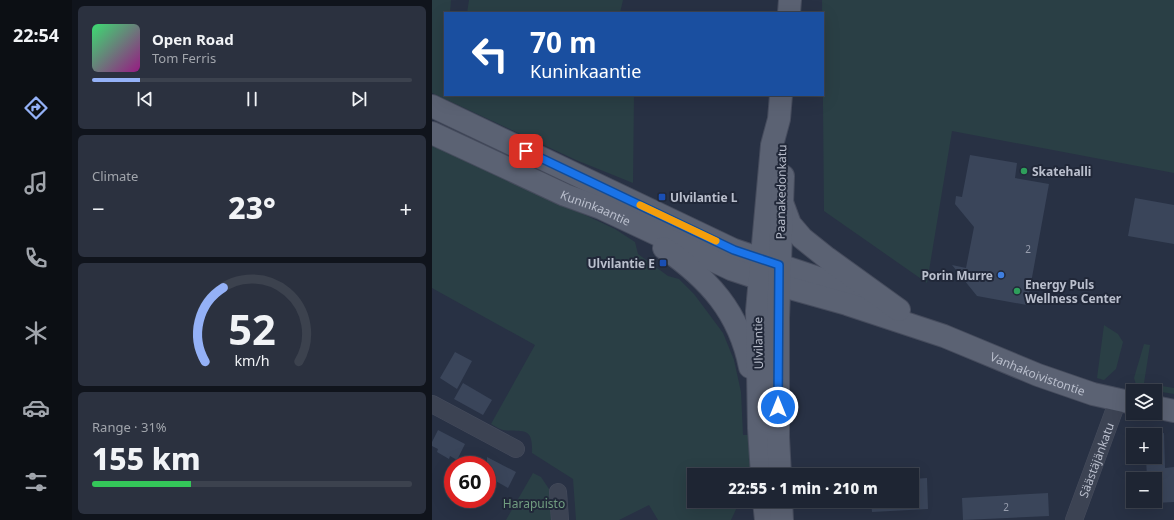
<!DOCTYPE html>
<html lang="en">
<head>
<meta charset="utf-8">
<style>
  :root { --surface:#1e2533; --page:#2b313f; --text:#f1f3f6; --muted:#a1a5ac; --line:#3c424e; --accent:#94b1f7 }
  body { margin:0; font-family:"Noto Sans",sans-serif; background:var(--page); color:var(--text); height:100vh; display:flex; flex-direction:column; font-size:15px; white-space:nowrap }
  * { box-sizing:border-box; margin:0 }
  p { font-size:13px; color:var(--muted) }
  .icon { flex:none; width:22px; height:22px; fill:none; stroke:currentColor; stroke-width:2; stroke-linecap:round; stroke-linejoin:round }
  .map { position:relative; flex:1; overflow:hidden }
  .details { display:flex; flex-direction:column; gap:6px; padding:6px; background:#10141c; width:360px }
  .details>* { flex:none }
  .guide { position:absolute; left:12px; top:12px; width:380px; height:84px; border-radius:0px; box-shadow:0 4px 16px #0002,0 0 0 1px var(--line); background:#1a4fa0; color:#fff; overflow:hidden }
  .buttons { position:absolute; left:694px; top:384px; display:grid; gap:8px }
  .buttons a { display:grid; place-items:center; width:36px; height:36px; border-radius:0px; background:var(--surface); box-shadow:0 4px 16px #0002,0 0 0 1px var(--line); font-size:20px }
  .speed { position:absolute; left:12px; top:456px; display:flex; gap:8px; font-size:20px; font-weight:700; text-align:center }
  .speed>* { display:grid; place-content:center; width:52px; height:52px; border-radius:50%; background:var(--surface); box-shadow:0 4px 16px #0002,0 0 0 1px var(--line); line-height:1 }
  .speed .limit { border:6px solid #d22; background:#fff; color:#111 }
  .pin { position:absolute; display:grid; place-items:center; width:34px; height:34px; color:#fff; margin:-17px; border-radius:8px; box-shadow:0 2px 6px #0006 }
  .me { position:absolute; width:44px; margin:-22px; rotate:0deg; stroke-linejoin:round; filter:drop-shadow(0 0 3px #0008) }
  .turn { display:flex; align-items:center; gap:14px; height:84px; padding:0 20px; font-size:18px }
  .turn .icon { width:52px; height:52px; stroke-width:2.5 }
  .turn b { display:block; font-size:28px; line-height:34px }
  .big { font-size:30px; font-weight:800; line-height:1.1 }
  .details .widget { flex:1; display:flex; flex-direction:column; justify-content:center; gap:6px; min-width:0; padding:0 14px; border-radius:6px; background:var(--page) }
  .details .dial { align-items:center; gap:0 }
  .dial svg { height:104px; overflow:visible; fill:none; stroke:var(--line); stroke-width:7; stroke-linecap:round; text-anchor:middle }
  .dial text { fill:var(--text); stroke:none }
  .song { display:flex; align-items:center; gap:12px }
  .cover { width:48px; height:48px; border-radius:6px; background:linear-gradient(135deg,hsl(140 70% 55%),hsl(310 70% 35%)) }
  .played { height:4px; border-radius:2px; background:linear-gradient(90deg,var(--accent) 15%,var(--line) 15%) }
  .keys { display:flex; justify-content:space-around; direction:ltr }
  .heat { display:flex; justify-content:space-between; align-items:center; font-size:22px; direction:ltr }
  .charge { height:6px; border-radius:3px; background:linear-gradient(90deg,#34c759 31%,var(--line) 0) }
  .trip { position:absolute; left:255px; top:468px; width:232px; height:40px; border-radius:0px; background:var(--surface); box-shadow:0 4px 16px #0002,0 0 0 1px var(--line); font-weight:800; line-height:40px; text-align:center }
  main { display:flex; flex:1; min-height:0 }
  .tabs { display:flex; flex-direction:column; width:72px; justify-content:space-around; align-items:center; background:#0c0f14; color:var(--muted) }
  .tabs .icon { width:28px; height:28px }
  .tabs .active { color:var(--accent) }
  .tabs b { font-size:18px; color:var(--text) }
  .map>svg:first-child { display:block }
  .green { fill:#2a3f45 }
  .building { fill:#3a455a }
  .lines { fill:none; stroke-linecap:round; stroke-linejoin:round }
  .minor-casing { stroke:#464c5d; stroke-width:18 }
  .major-casing { stroke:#464c5d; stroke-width:24 }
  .minor { stroke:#3c4353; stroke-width:17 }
  .major { stroke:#5b6273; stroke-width:22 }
  .route-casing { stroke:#114b97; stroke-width:10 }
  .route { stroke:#1a73e8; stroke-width:7 }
  .slow { stroke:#f59e0b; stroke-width:7 }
  .leisure-dot { fill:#2e9e5b; stroke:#212839; stroke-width:1.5 }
  .transit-dot { fill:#1a4fb4; stroke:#212839; stroke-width:1.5 }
  .shop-dot { fill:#3f7fe0; stroke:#212839; stroke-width:1.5 }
  .labels { text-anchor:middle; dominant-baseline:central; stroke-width:4; stroke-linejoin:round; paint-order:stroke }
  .number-label { font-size:10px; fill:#989eae }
  .poi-label { font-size:12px; font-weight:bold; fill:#babfcd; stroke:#212839; text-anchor:start }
  .street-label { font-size:12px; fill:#babfcd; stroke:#212839 }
  .park-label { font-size:12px; fill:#719d80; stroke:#212839 }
</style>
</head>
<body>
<main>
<nav class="tabs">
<b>22:54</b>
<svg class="icon active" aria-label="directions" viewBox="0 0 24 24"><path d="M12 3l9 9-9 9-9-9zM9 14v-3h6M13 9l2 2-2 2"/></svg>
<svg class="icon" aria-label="music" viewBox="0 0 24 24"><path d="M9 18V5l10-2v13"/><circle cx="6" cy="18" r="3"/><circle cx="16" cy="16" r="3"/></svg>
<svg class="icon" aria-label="phone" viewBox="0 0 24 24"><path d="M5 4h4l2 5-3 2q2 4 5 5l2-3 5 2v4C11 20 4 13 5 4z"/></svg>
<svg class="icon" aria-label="climate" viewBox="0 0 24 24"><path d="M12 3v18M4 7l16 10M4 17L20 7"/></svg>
<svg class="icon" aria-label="car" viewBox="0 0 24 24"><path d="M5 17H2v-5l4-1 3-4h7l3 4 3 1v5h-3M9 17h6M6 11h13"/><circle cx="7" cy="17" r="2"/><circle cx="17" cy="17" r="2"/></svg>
<svg class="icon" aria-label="filters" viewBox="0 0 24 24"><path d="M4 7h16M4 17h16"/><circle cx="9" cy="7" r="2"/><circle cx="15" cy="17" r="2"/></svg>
</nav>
<section class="details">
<div class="widget">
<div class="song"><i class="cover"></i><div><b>Open Road</b><p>Tom Ferris</p></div></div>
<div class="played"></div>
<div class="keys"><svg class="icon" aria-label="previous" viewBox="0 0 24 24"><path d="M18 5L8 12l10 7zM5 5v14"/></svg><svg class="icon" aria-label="pause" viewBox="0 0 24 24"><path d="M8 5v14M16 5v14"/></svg><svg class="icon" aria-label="next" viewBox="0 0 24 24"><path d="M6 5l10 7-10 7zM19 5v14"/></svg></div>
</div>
<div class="widget"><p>Climate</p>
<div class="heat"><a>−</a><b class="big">23°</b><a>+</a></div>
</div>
<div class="widget dial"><svg viewBox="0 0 100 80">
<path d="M14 69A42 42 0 1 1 86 69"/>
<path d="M14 69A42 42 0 0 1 28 12" stroke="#94b1f7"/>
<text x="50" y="56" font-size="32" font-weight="700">52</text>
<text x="50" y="72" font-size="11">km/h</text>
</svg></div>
<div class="widget"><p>Range · 31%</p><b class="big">155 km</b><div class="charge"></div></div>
</section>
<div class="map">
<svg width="742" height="520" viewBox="0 0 742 520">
  <rect width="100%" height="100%" fill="#283144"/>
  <!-- green -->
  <path class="green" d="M0,0H19L18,13H13V95H202L201,183L144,160L0,93Z
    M37,0H191L188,13H35Z
    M390,0H742V173L520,131L495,283L392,211Z
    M0,143L183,229L203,242L206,254L236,276L247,279L262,294L291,333L302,360L309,392L311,435H317L320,465L318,475H262V501H308L299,520H226L217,505L187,520H144L141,479L100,453C101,425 91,433 71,430C67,429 63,426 59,424L103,345L0,288Z
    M672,325L686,334L691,342L684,369L672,380L665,378Z
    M712,344L718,345L712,383L742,388V394L705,388L702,378Z
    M101,473L109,477L117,489L120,520H74Z"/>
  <!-- building -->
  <path class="building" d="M538,155L585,163L583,178L617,184L595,305L545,296L520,265L534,268L542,227L523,204L524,196L530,197Z
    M703,198L742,205V244L696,236Z
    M23,352L40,361L25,389L8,378Z
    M31,383L60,400L51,415L22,399Z
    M6,430L33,444L25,460L18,456L17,459L5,452L6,449L0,446V442Z
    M732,433L733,468L742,467V502L723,503V479H715L714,457H723V434Z
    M55,457L84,472L76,488L55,476Z
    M495,478L496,509L440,512L439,501H480V479Z
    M616,493L617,516L531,520L530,498Z"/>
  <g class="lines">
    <defs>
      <g id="minor">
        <path d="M0,404L84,449"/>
        <path d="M126,492L128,520"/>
        <path id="s1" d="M642,520L686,400"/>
      </g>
      <g id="major">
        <path d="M357,13L358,0"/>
        <path d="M0,106L302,250L395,281L433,296"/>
        <path id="s2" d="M0,133L133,195L169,208L299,269L347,285L415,304L512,336L606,375L661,394L701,403"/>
        <path d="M351,205L358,224L370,238L395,258L467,310"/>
        <path d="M232,248C277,279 307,312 318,367"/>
        <path d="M723,407L742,411"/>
        <path d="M330,475L327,428L325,311L340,145L347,119L349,95"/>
        <path d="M348,475L346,437V319L351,176"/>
        <path d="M332,501L334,520"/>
        <path d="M349,501L350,520"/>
      </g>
    </defs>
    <!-- minor casing -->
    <use href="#minor" class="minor-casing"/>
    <!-- major casing -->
    <use href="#major" class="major-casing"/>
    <!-- minor -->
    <use href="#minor" class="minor"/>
    <!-- major -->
    <use href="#major" class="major"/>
  </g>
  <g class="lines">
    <defs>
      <path id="route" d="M94,151L302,250L347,265L346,407"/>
    </defs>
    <!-- route casing -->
    <use href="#route" class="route-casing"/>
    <!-- route -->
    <use href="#route" class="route"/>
    <!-- slow -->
    <path class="slow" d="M208,205L284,241"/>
  </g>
  <!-- markers -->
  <g class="leisure-dot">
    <circle cx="592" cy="171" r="4"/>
    <circle cx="585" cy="291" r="4"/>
  </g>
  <g class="transit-dot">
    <rect x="226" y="193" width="8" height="8" rx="2"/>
    <rect x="227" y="259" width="8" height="8" rx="2"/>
  </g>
  <circle class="shop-dot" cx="569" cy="275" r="4"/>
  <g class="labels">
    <!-- number labels -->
    <g class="number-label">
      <text x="596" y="249">2</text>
      <text x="574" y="507">2</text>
    </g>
    <!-- poi labels -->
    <g class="poi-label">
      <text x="600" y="171">Skatehalli</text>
      <text x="238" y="197">Ulvilantie L</text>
      <text x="223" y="263" text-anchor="end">Ulvilantie E</text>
      <text x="561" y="275" text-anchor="end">Porin Murre</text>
      <text x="593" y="284">Energy Puls<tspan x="593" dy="14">Wellness Center</tspan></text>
    </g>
    <!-- street labels -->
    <g class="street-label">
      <text transform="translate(349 192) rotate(-89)">Paanakedonkatu</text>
      <text stroke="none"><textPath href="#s2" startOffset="180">Kuninkaantie</textPath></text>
      <text transform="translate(326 343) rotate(-91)">Ulvilantie</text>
      <text stroke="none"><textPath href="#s2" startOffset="653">Vanhakoivistontie</textPath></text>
      <text stroke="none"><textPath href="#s1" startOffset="64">Säästäjänkatu</textPath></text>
    </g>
    <!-- park labels -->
    <g class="park-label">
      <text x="102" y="503">Harapuisto</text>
    </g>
  </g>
</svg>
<div class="buttons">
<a><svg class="icon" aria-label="layers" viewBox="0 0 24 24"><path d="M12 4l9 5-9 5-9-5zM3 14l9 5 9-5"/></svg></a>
<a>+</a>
<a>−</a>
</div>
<div class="speed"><div class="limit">60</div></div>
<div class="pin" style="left:94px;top:151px;background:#d93025"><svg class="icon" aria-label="arrive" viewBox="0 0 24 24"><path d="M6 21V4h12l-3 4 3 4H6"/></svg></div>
<svg class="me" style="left:346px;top:407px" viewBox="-20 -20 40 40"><circle r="17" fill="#1a73e8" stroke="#fff" stroke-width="3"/><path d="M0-11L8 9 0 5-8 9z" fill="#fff"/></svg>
<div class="trip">22:55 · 1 min · 210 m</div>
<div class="guide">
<div class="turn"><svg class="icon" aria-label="left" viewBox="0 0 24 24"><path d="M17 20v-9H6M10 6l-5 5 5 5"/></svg><div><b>70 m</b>Kuninkaantie</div></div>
</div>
</div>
</main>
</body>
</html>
